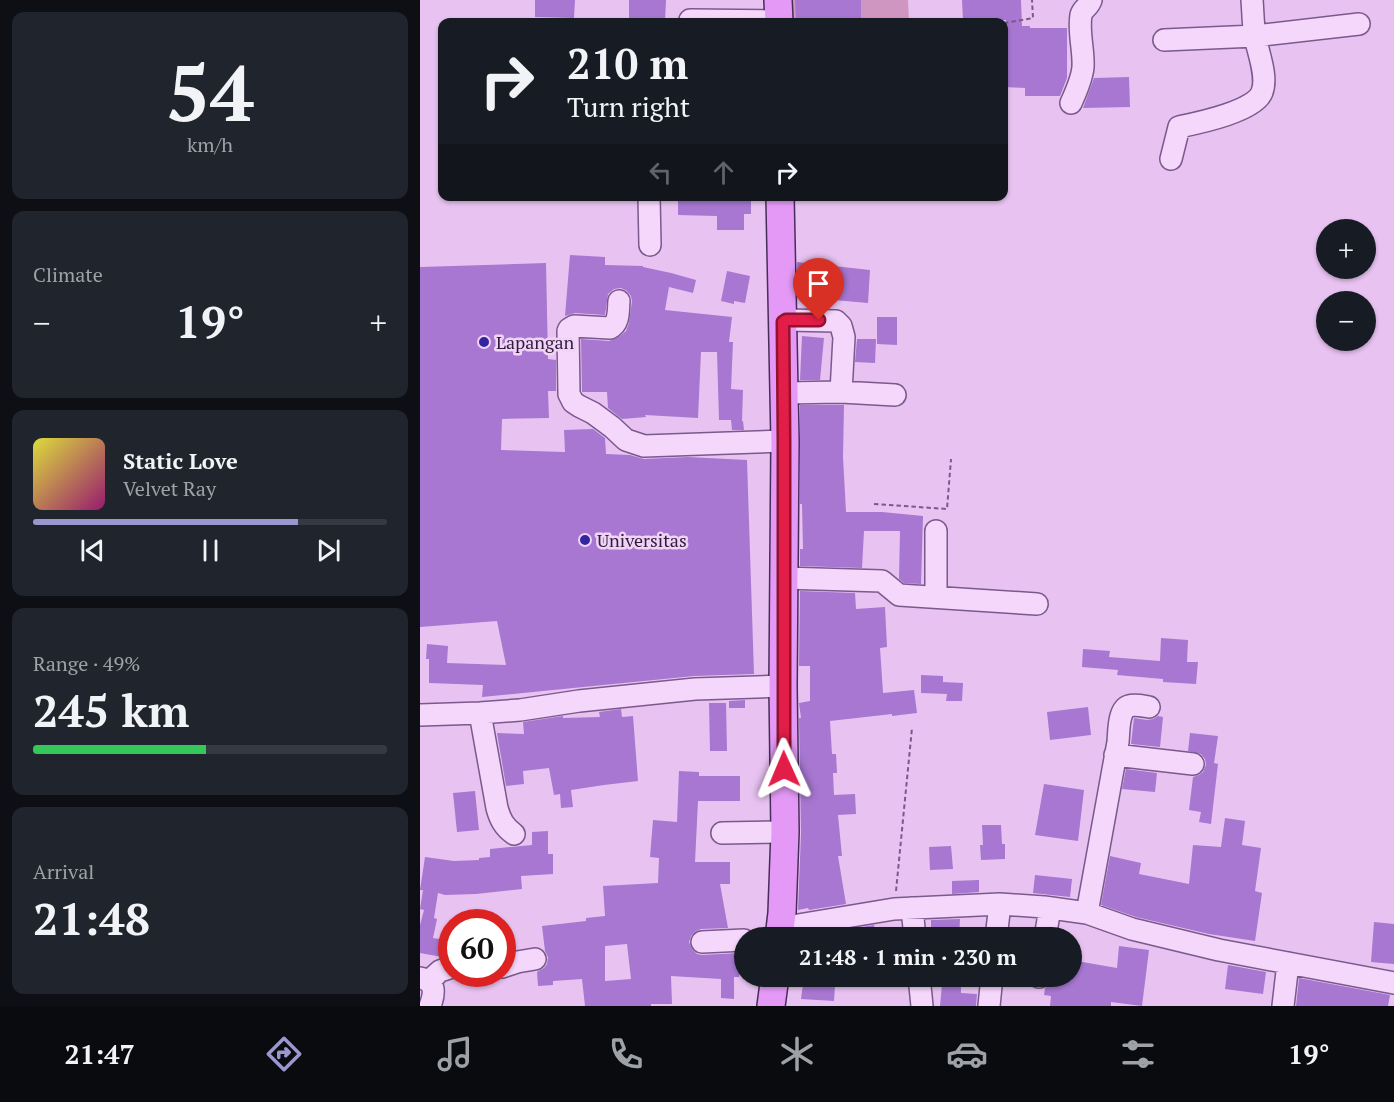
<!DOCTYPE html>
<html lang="en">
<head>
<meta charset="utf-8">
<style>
  :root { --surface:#171b24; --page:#20242c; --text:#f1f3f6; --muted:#9ea1a6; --line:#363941; --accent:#9c96cf }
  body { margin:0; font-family:"PT Serif",serif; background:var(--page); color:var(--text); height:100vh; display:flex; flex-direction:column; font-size:22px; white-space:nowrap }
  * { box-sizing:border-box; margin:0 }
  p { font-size:20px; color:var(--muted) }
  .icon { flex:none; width:33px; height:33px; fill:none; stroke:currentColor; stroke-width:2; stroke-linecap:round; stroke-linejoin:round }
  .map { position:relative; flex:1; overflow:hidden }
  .side { display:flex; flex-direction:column; gap:12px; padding:12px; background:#0d0f14; width:420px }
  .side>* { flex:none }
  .hud { position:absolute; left:18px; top:18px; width:570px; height:183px; border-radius:12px; box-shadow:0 2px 4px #0004; background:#171b24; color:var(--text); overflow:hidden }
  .controls { position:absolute; left:896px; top:219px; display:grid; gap:12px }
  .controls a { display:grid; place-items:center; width:60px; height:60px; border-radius:50%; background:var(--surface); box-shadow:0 2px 4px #0004; font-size:30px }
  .speed { position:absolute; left:18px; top:909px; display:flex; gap:12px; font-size:30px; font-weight:700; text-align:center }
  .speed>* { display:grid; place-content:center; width:78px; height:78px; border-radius:50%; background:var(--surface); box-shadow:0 2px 4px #0004; line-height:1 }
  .speed .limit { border:9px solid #d22; background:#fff; color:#111 }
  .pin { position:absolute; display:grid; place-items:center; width:51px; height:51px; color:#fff; margin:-62px -26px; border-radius:50% 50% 50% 0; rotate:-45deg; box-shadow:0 0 6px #0007 }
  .pin .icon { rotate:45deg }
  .me { position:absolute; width:66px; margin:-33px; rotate:359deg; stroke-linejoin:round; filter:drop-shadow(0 0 4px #0008) }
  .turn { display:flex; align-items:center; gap:21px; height:126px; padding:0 30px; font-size:27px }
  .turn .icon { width:78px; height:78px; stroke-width:2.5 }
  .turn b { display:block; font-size:42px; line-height:51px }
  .lanes { display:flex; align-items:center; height:57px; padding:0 30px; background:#0003; justify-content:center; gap:30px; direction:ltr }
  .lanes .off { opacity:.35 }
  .big { font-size:45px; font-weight:600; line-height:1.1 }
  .side .tile { flex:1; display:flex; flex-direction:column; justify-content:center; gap:9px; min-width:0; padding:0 21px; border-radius:12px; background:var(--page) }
  .side .dial { align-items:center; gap:0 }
  .dial b { font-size:78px; line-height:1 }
  .song { display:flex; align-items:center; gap:18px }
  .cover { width:72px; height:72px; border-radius:9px; background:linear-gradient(135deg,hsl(60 70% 55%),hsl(320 70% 35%)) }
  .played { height:6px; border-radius:3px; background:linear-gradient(90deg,var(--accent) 75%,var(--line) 75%) }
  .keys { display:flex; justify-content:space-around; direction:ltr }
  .heat { display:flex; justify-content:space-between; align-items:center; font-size:33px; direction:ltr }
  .charge { height:9px; border-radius:4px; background:linear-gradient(90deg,#34c759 49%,var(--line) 0) }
  .trip { position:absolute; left:314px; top:927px; width:348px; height:60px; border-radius:30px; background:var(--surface); box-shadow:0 2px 4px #0004; font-weight:600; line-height:60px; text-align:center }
  .tab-bar { display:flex; height:96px; justify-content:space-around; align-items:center; background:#090b0e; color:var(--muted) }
  .tab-bar .icon { width:42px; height:42px }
  .tab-bar .current { color:var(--accent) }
  .tab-bar b { font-size:27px; color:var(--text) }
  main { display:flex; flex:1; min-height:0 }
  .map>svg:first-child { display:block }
  .green { fill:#d096c2 }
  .building { fill:#a777d1; fill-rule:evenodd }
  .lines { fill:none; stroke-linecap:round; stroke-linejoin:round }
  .minor-casing { stroke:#7a598c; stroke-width:24 }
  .major-casing { stroke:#472d5a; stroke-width:30 }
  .path { stroke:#7a598c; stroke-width:2; stroke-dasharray:4.5 3; stroke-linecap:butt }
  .minor { stroke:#f4d7fb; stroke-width:21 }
  .major { stroke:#e499f6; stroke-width:27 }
  .route-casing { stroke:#92132f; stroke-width:15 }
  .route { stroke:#e11d48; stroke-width:10 }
  .poi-dot { fill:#33259f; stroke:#f1d3f7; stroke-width:2 }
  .labels { text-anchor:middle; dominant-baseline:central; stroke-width:5; stroke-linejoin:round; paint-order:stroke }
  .poi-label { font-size:18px; fill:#2f1e3b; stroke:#f1d3f7; text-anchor:start }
</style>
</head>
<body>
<main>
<section class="side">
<div class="tile dial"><b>54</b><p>km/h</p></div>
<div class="tile"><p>Climate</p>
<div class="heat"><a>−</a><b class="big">19°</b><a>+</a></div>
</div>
<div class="tile">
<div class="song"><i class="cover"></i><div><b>Static Love</b><p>Velvet Ray</p></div></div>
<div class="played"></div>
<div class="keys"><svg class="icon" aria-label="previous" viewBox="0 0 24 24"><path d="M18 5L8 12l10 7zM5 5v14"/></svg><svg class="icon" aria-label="pause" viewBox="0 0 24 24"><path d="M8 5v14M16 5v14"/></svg><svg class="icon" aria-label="next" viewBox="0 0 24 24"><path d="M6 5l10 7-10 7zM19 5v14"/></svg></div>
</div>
<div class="tile"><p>Range · 49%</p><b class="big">245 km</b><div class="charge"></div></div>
<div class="tile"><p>Arrival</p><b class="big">21:48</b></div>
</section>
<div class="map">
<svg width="974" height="1006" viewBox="0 0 974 1006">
  <rect width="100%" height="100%" fill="#e8c3f1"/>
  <!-- green -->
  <path class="green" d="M361,0H488L489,22H361Z"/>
  <!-- building -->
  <path class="building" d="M115,0H155L154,18L115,17Z
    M209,0H246L245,22H209Z
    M375,0H441V22H376Z
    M542,0H601L602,26H610V28H647V78L640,96H605V88L585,87L586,20L543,21Z
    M709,77L710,107L663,108L674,78Z
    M258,196H331V214H324V230H297V216L258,215Z
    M150,255L185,257V265L223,266V267L251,273L276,280L273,293L249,287L245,310L312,317L309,342H313L311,389L323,390L322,421H323L324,430H312L311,420H299L297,352H281L278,418L225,415L226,417L202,419L188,408L187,392H162L161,339L189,341L200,336L206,331L209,323L212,301L211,296L207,291L201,288L194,289L188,294L185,315L155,313L145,316Z
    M377,262L450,270L448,303L414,300V302L378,298Z
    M126,263L128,359L136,360V391H128L129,418L82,419L81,450L145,452L144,430L173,429L185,438L186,454L210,455L224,459L268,457L327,460L334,674L274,676L62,697L63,685L9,683V659H6L7,644L28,646L27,663L86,665L77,621L0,627V267Z
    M307,271L330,276L325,303L314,301V304L301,301Z
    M457,317H477V345L457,344Z
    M382,336L404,338L400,380H380Z
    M437,339H456L455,363L435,362Z
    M380,405H424L423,457L426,512H462L503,516L501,584L484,583L479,579L480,531H444L442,568L380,566V549H383L382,504H380Z
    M380,591L435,593L436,609L465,607L467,647L460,648L463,693L494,690L497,713L472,716V714L410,721L412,754H416L417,773H413L414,795L435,794L436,814L418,815L422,856H418L426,904L389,910L388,908L378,910L381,833L379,718H381L379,703L390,701V666H379Z
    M741,638L768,640L767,662H778L776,684L743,682V679L697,675L698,670L662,667L663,649L690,651L689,657L740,661Z
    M501,675L523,676V682L543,683L542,701H526L527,694L501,693Z
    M325,700V708H309V701Z
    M289,703H306L307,751H290Z
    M668,707L671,735L630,740L627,712Z
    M201,709L202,717L213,716L218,781L184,785L151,790L153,807L141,808L140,794L134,795L129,768L103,771L104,784L86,786L77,733L104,734L103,722L143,716V718L180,717L179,712Z
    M738,716L743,717L740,747L711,744L714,718L727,720L733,719Z
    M770,733L798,736L794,763L798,764L791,824L779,822L781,812L769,810L773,777L779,775L783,772L786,765L785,759L781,754L768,751Z
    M706,769L737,773L735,792L702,789Z
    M259,771L279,772V776H320V801H278L275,862H310V884H300L308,928L281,929L276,931L271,936L269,942L272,949L277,954L282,955L320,953L319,977H314V999L301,998V979L251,976L252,1004H231V1006H165L162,979L133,981V985L118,986L117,972L124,968L127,964L128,957L125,951L122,926L166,921V918L185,916L183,886L238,883L239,858L230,857L233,820L257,822ZM207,944L211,979L185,981V946Z
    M624,784L664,790L658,841L615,835Z
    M55,791L59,830L37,832L33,793Z
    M805,818L825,821L822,845L841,848L835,891L842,893L835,941L789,934L716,917L681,905L690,856L721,863L719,874L769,884L773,845L801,847Z
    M562,825H581L582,844H585V859L561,860L560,845H563Z
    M128,831V854H133V874L101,876L102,889L56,894L25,895L18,893L14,918L17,919L13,938L32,941V955L22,957L0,953V925L4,910L0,909L3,890H0L5,857L34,861L59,860V858L70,857V849L112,845V832Z
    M531,846L533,869L510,870L509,847Z
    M615,875L652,879L650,897L613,893Z
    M559,880V892L532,894V881Z
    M540,919L539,938H511V920Z
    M954,922L974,924V964L951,962Z
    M454,925L456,938H394V935Z
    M699,946L729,950L722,1006L691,1002V1006H630L631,996L624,995L625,988L630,983L632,976H651V960L697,968Z
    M808,965L846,972L843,994L805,989Z
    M384,976H411V985H415L414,1001L381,999Z
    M879,978L970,995L968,1006H876Z
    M522,985L541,986V993L557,994L556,1006H520Z"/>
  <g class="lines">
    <defs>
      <path id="minor" d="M270,20L359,21
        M744,40L835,36L939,24
        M651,103C656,92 662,79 663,67C664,50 658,32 661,15C663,8 669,7 671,0
        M751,159L759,127C778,123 836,111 842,92C848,77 838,52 835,37C833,25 833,12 832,0
        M229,196L230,245
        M199,301C198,310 200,323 190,328L154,326L149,329L148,331L149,394L153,402L159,406L173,413L192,427L206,440L224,446L365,441
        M363,322L366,320L416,321L421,326L424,337L421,392
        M364,393L421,392L475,395
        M364,578L462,581L479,595L617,604
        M516,597V531
        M60,713L77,808C80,819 84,827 94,834
        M0,715L60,713L100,710L159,701L275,689L363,686
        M695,755L773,764
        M302,833L365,832
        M492,908L495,938
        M667,913L698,742C699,733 698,709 709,706C715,704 723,706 729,707
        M360,928L474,909L580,904L624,907L667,913L712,929L799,950L974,983
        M576,938L580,904
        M625,938L630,908
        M282,942L324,940
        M82,967L97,962L115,959
        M499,976L502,1006
        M619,977V976
        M0,978C16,981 15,993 10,1006
        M9,981L20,971L32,967
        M569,1006L572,976
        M863,1006L868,963"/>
      <path id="major" d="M358,0L359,22
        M359,938L362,913L365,832L363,686L365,441L360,196
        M351,1006L355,976"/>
    </defs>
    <!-- minor casing -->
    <use href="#minor" class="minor-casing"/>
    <!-- major casing -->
    <use href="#major" class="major-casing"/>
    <!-- path -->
    <path class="path" d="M584,23L613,18L612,0
      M454,504L527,509L531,459
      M476,891L492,728"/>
    <!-- minor -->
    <use href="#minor" class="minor"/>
    <!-- major -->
    <use href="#major" class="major"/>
  </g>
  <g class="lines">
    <defs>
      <path id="route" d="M364,769V441L363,322L366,320H399"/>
    </defs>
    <!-- route casing -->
    <use href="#route" class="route-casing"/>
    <!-- route -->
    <use href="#route" class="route"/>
  </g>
  <!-- markers -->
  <g class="poi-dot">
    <circle cx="64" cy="342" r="6"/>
    <circle cx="165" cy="540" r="6"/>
  </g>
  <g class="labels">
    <!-- poi labels -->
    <g class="poi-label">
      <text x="76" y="342">Lapangan</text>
      <text x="177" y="540">Universitas</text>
    </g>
  </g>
</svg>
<div class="controls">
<a>+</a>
<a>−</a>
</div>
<div class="speed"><div class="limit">60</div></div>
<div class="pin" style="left:399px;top:320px;background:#d93025"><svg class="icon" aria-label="arrive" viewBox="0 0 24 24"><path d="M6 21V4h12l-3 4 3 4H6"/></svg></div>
<svg class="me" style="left:364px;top:769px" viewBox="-20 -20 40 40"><path d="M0-17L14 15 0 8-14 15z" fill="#e11d48" stroke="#fff" stroke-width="4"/></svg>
<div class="trip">21:48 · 1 min · 230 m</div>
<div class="hud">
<div class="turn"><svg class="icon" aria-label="right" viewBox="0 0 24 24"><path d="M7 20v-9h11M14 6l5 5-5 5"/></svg><div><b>210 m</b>Turn right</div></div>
<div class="lanes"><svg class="icon off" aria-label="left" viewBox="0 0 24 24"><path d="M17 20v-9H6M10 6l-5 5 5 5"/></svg><svg class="icon off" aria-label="ahead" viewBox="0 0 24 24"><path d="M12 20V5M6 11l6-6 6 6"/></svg><svg class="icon" aria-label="right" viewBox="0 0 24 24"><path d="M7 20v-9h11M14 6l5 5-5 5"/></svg></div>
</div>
</div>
</main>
<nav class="tab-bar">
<b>21:47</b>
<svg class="icon current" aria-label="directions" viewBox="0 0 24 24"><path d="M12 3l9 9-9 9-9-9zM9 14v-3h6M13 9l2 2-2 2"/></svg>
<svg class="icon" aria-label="music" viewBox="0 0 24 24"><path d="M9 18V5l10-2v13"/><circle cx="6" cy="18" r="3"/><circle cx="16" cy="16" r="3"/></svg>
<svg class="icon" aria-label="phone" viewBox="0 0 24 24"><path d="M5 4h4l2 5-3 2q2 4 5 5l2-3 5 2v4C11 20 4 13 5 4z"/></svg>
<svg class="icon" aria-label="climate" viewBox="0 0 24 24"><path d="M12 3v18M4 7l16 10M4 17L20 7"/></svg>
<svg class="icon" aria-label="car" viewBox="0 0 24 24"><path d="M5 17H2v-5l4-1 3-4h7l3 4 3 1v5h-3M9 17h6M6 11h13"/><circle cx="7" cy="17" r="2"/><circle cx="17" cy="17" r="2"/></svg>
<svg class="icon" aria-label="filters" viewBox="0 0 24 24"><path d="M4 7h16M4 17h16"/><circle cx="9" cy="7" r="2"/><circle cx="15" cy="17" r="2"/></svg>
<b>19°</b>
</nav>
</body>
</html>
